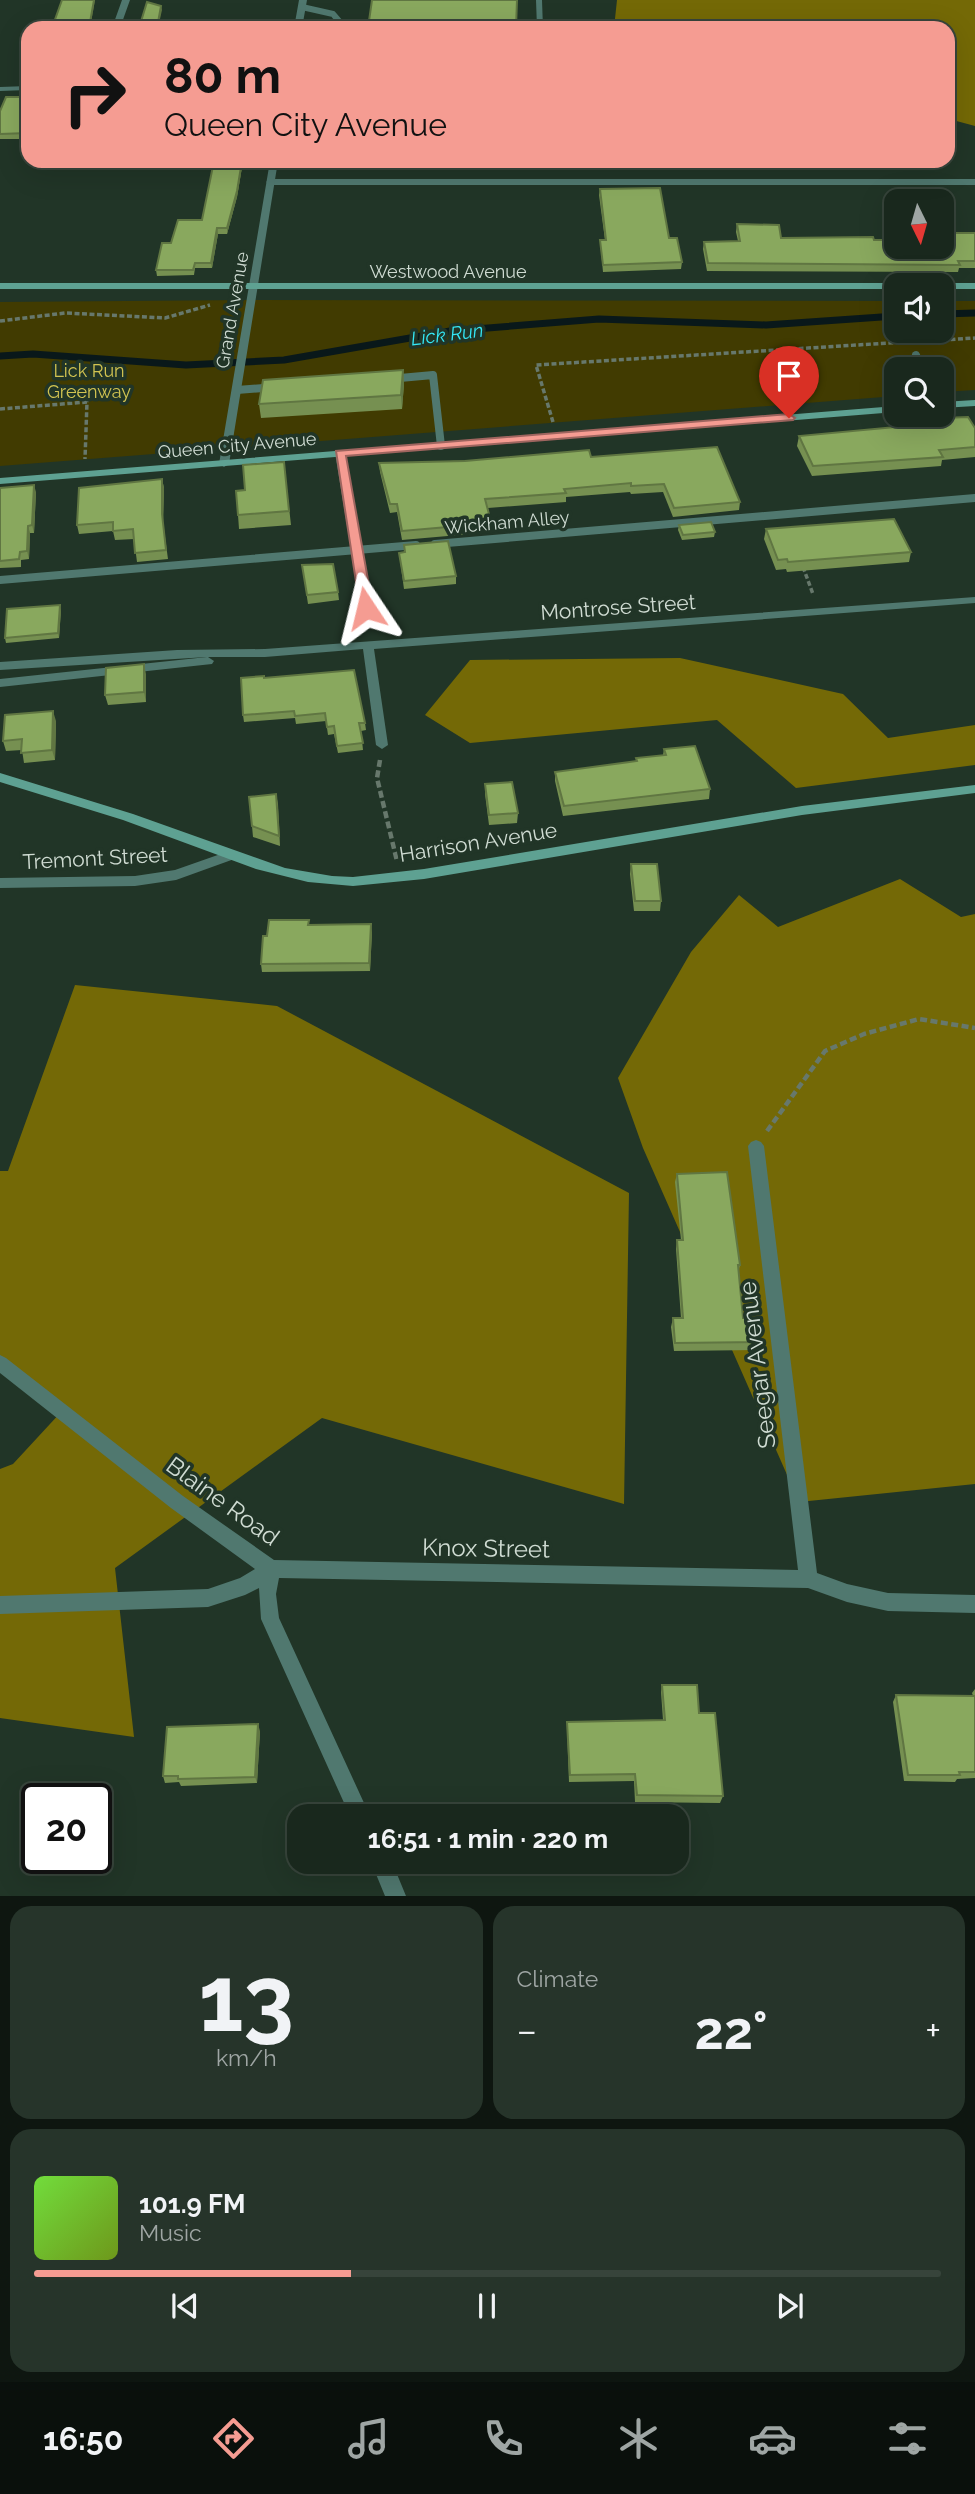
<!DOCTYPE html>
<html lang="en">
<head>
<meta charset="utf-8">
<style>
  :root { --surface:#19281d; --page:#26342a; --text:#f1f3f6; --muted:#9fa6a4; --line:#37443b; --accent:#f59c92 }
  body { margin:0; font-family:Raleway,sans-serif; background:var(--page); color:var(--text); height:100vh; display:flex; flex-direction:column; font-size:26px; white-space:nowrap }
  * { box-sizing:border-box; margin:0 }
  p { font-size:23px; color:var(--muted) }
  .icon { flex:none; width:38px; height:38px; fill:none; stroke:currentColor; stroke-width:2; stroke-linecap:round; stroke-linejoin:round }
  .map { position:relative; height:1896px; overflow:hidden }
  .drawer { display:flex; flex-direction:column; gap:10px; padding:10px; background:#0e1610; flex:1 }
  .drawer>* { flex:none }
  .top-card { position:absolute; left:21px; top:21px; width:934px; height:147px; border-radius:21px; box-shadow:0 7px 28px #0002,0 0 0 2px var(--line); background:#f59c92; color:#111; overflow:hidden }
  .needle { width:46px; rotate:175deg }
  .buttons { position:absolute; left:884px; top:189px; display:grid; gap:14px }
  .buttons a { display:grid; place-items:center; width:70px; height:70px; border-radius:14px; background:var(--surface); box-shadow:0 7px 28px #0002,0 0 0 2px var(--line); font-size:35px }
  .speed { position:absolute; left:21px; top:1783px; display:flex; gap:14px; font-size:35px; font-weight:700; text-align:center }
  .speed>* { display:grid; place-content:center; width:91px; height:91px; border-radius:50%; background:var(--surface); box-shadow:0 7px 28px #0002,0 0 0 2px var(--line); line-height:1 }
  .speed .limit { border:4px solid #111; border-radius:10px; background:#fff; color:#111 }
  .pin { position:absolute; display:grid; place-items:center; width:60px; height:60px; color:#fff; margin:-72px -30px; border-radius:50% 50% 50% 0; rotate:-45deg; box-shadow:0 0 7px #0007 }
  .pin .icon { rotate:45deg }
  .me { position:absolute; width:77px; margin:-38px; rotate:350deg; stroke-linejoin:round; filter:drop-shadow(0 0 5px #0008) }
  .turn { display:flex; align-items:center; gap:24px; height:147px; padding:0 28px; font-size:32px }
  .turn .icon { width:91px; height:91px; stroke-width:2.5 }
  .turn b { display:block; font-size:49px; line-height:60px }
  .big { font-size:52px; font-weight:700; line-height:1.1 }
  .drawer .tile { flex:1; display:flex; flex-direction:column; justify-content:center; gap:10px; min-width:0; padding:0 24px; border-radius:21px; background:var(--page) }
  .drawer .dial { align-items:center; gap:0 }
  .dial b { font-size:91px; line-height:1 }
  .song { display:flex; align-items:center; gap:21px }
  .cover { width:84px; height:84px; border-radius:10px; background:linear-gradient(135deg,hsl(100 70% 55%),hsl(80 70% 35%)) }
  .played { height:7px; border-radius:4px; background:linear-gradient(90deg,var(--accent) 35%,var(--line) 35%) }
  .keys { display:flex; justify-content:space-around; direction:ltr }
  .heat { display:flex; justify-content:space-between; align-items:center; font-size:38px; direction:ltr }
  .drawer .tiles { flex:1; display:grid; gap:10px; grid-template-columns:1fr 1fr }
  .tile:last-child { grid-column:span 2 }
  .trip { position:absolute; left:287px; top:1804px; width:402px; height:70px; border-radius:21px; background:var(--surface); box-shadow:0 7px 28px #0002,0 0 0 2px var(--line); font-weight:700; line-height:70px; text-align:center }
  .menu { display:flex; height:112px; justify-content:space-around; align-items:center; background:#0a100c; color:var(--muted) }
  .menu .icon { width:49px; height:49px }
  .menu .on { color:var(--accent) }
  .menu b { font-size:32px; color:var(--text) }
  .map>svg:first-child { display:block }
  .green { fill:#413b01 }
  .forest { fill:#746906 }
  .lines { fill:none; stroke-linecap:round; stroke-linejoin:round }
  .stream { stroke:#09181a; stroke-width:7 }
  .path-far1 { stroke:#67786c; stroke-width:3.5; stroke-dasharray:5 2.5; stroke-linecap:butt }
  .path { stroke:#67786c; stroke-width:4.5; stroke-dasharray:7 3.5; stroke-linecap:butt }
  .service-far1 { stroke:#50786f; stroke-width:6 }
  .service { stroke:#50786f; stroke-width:8 }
  .minor { fill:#50786f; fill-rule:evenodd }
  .tertiary { fill:#50786f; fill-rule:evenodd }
  .secondary { fill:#5ea192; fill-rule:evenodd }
  .wall { fill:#769051 }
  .shaded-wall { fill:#607642 }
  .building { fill:#89a85e; stroke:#607642; stroke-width:2 }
  .route { fill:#f59c92; stroke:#9f655f; stroke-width:2 }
  .labels { text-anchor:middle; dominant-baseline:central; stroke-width:7; stroke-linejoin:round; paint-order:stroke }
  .far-street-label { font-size:18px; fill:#cfdbd2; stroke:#213527 }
  .far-park-label { font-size:18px; fill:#d2c451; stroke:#213527 }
  .far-water-label { font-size:19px; font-style:italic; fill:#34e7f6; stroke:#213527 }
  .street-label { font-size:21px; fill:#cfdbd2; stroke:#213527 }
  .near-street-label { font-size:24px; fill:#cfdbd2; stroke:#213527 }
</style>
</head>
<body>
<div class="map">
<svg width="975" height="1896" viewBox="0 0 975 1896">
  <rect width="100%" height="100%" fill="#213527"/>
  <!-- green -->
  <path class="green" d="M251,300L896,301V331H942V301H975V390L942,392V369H896V396L0,466V302Z"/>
  <!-- forest -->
  <path class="forest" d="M617,0H975V126L949,119L948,28H614Z
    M680,658L843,694L888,738L975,725V765L796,788L717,720L470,743L425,715L470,660Z
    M900,879L961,917L975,914V1484L799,1502L643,1148L618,1078L691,952L739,895L778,927Z
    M75,985L277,1006L629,1193L624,1504L322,1418L115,1568L134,1737L0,1718V1469L13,1464L62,1411L0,1363V1171H8Z"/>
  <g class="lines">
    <!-- stream -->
    <path class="stream" d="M942,314L975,313
      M0,356L33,354L186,365L284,360L450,331L599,319L766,325L896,316"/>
    <!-- path-far1 -->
    <path class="path-far1" d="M0,321L65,313L165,318L210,305
      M928,341L975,338
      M0,409L87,402L85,459
      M553,422L536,365L905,342
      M803,567L813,594"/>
    <!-- path -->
    <path class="path" d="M380,760L377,778L397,861
      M767,1131L825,1051L864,1034L919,1019L975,1028"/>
    <!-- service-far1 -->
    <path class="service-far1" d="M539,0L540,28
      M302,7L333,14L345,28"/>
    <!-- service -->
    <path class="service" d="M916,355L921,369
      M389,379L433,375L441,446
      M237,390L276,387
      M435,544L975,498
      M357,550L366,608
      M0,580L416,545"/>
    <!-- minor -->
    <path class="minor" d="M122,0H130L120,28H112Z
      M28,86V90L0,91V87Z
      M975,179V185H270L266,182L270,179Z
      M340,450L345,453L363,550L357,553L351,550L335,453Z
      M975,597V603L374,649L388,745L382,749L376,745L363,649L265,657H208L214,661L212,664L0,687V679L207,657L0,670V662L177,650L265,649Z
      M232,850L239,855L237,858L176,880L135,886L0,888V878L135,876L175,870Z
      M756,1140L761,1142L764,1146L817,1573L847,1584L888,1593L975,1595V1613L888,1611L847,1602L808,1588L279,1578L276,1594L279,1618L370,1816H350L261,1619L259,1588L245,1595L208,1607L0,1614V1596L208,1589L240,1578L255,1569L171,1508L0,1373V1355L6,1358L183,1496L274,1560L798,1570L748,1146L751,1142Z
      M371,1862H392L406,1896H385Z"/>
    <!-- tertiary -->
    <path class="tertiary" d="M299,0H307L302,28H294Z
      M270,161H278L229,464L224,467L219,464Z"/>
    <!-- secondary -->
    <path class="secondary" d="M0,283H896L900,285H896V289H0Z
      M975,283V289H942V285H938L942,283Z
      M975,400V406L942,408V402Z
      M896,406V412L0,484V478Z
      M0,773L133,814L285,868L332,876L353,877L424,869L802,806L975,785V793L802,815L424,879L353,886L308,882L256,869L123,820L0,782Z"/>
  </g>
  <!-- wall -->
  <path class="wall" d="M28,97V139H0V111Z
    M214,161H243L237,197L227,234H218L212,268H195L194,275L157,276L156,270L171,243L202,220Z
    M600,189L669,238L682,262L681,269L603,272L600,240H605L599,195Z
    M737,224L781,238L874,240L896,247L975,233V268H959L958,272L707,271L703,249L704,242L738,241L736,232Z
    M403,370L404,384L402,409L261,418L259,404Z
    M943,418L975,428V457L942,460L941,466L812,476L797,446L799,436L926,424V422L942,421Z
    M591,457L740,502L739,510L673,517L663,492L631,494L630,492L566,497V502L488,508L490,518V526L482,527V533L402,540L397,512L390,513L380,472L379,463Z
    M284,462L291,525L239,529L238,515L245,490Z
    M162,479L164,488L163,523L168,559L137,562L134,539L115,540L113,531L79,534L77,525Z
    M0,488L36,492L34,533H30L29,559L21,560V567L0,568Z
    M679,525L715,532L714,537L682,540L678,530Z
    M766,529L911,552L909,562L787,572L786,569L776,570L764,539Z
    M404,545L456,576V584L404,589L399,553H404Z
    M302,565L338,592L339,600L308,604Z
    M61,610L59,638L6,643L5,638Z
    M146,674V702L108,705L105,695Z
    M264,678L365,723L366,730L361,731L363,750L338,753L334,734L328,735L326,721L296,724L295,718L244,722L243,715Z
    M56,721L55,760L24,763L22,750L6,751L3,741Z
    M664,749L710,789L709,799L563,816L555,781V772L636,761V758L663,755Z
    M485,784L518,813L517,823L489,825L485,794Z
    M276,794L278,804L280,846L253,837L252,826Z
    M631,864L661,901L660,911H634L630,874Z
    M309,925L372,932L370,971L262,972L261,964L267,936Z
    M677,1174L740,1265L738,1273L743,1318L759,1342L757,1350L674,1351L671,1327L673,1318H681L676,1249L677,1240H681L675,1182Z
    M662,1685L699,1713L723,1796L720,1803L635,1802L634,1781L569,1782L567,1729V1722L663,1720L661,1692Z
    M975,1689V1778L957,1779L955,1782L904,1781L893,1702L896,1695L973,1696L972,1693Z
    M260,1731L257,1783L181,1786L179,1782L165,1783L163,1776Z"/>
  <!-- shaded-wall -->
  <path class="shaded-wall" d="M94,0H95L90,28H89Z
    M161,6L162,10L158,28H157Z
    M242,161H243L237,197L227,234V228Z
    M217,228L218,234L212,268L211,263Z
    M403,370L404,384L402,409L401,395Z
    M162,479L164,488L163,523L168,559L162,514Z
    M34,485L36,492L34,533L32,525Z
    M28,526L30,533L29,559L27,551Z
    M60,605L61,610L59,638L58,633Z
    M144,664L146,674V702L144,692Z
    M53,711L56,721L55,760L52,750Z
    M371,924L372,932L370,971L369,963Z
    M258,1724L260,1731L257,1783L255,1777Z"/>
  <!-- building -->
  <path class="building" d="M62,0H94L89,28H52Z
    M372,0H517L516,28H368Z
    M147,2L161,6L157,28H139Z
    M6,97H28V133L0,134V111Z
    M214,161H242L237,191L227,228H217L211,263H195L193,270H156L162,243H171L178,220H202Z
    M660,188L669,238H677L682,262L603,265L600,240H606L600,189Z
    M737,224L779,225L781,238L873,237L874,240H896V247H942V233H975V261H958L960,265L708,263L704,242L740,241Z
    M403,370L401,395L259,404L263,380Z
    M968,417L975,428V447L939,450L943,457L813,466L799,436L928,424L926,422L944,421L943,418Z
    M717,447L740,502L674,508L664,484L631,486V483L564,489L566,493L485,499L490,518L480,519L482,524L402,531L397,504H390L379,463L465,461L589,450L591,457Z
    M284,462L289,511L238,515L236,491L245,490L243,465Z
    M162,479V514L166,550L135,553L133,529L113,531V522L77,525L79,488Z
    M34,485L32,525L28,526L27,551L20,552L19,559L0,561V488Z
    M894,519L911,552L788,562L787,559L778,560L766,529Z
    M711,522L715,532L683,535L679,525Z
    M448,541L456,576L404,581L399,553L405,552L404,545Z
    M333,564L338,592L307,595L302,565Z
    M60,605L58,633L5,638L7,609Z
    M144,664V692L105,695L106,668Z
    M354,670L365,723H359L363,743L337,746L334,726L327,727L325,713L295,716L294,711L243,715L241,678L264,676V678Z
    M53,711L52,750L21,753L22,739L3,741L5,715Z
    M695,746L710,789L564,806L555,772L637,761L636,758L666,755L664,749Z
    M512,782L518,813L489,815L485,784Z
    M276,794L279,836L252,826L249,797Z
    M631,864H657L661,901H635Z
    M269,920H309L308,925L371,924L369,963L261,964L263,936H267Z
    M727,1172L740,1265H738L743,1318H756L759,1342L675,1343L673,1318H683L677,1240H683L677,1174Z
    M662,1685H697L699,1713H715L723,1796L637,1795L635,1774L570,1775L567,1722L665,1720Z
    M896,1695L975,1696V1772H959L960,1775H908Z
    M258,1724L255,1777L178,1779V1776H163L167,1727Z"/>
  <!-- route -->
  <path class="route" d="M789,414L795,418L793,420L346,456L373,608L366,612L360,608L336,451Z"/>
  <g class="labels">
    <!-- far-street labels -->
    <g class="far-street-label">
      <text x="448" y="271">Westwood Avenue</text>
      <text transform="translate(232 310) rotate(-80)">Grand Avenue</text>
      <text transform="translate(237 445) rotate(-5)">Queen City Avenue</text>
      <text transform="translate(507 522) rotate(-5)">Wickham Alley</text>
    </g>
    <!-- far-park labels -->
    <g class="far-park-label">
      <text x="89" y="370">Lick Run<tspan x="89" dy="21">Greenway</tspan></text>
    </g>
    <!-- far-water labels -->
    <g class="far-water-label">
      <text transform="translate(447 334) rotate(-7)">Lick Run</text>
    </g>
    <!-- street labels -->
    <g class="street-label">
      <text transform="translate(618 607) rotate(-4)">Montrose Street</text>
      <text transform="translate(478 842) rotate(-9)">Harrison Avenue</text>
      <text transform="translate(95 858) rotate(-3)">Tremont Street</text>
    </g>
    <!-- near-street labels -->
    <g class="near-street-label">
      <text transform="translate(757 1365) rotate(-97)">Seegar Avenue</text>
      <text transform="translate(223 1501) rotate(36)">Blaine Road</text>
      <text transform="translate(486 1548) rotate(1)">Knox Street</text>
    </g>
  </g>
</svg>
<div class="buttons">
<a><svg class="needle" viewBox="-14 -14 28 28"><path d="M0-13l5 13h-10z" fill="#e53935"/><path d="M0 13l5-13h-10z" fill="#9fa6a4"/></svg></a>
<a><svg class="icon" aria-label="sound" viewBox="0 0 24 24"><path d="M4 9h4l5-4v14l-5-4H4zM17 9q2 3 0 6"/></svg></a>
<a><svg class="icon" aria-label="search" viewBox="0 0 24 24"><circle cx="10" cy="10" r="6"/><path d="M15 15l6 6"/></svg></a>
</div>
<div class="speed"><div class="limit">20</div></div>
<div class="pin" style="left:789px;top:418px;background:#d93025"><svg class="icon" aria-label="arrive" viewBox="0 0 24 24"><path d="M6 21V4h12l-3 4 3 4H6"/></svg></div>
<svg class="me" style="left:366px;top:608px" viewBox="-20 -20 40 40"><path d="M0-17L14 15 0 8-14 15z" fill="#f59c92" stroke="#fff" stroke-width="4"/></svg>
<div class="trip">16:51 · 1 min · 220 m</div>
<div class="top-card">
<div class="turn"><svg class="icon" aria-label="right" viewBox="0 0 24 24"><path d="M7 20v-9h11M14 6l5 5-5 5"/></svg><div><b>80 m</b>Queen City Avenue</div></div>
</div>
</div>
<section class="drawer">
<div class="tiles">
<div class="tile dial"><b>13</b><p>km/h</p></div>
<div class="tile"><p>Climate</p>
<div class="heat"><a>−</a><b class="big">22°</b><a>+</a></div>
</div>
<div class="tile">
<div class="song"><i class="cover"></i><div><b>101.9 FM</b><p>Music</p></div></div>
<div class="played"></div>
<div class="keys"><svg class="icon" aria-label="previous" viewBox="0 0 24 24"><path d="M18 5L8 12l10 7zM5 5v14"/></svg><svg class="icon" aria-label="pause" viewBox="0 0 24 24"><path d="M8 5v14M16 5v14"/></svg><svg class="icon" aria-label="next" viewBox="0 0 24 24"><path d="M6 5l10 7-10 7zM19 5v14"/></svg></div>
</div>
</div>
</section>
<nav class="menu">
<b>16:50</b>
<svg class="icon on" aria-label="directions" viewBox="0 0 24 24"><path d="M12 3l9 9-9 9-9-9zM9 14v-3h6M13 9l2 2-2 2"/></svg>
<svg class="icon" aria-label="music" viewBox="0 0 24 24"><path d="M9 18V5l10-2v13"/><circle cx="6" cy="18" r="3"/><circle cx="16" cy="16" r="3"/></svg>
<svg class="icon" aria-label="phone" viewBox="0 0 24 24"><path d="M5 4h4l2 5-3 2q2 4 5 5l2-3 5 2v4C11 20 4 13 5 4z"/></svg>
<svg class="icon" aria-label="climate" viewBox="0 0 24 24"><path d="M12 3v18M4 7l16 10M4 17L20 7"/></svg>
<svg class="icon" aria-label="car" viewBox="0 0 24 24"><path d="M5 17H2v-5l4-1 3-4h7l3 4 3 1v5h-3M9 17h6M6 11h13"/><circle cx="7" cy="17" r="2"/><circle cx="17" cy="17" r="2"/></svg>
<svg class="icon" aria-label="filters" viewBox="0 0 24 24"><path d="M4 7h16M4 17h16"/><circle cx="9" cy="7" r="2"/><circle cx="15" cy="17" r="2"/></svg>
</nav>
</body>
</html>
